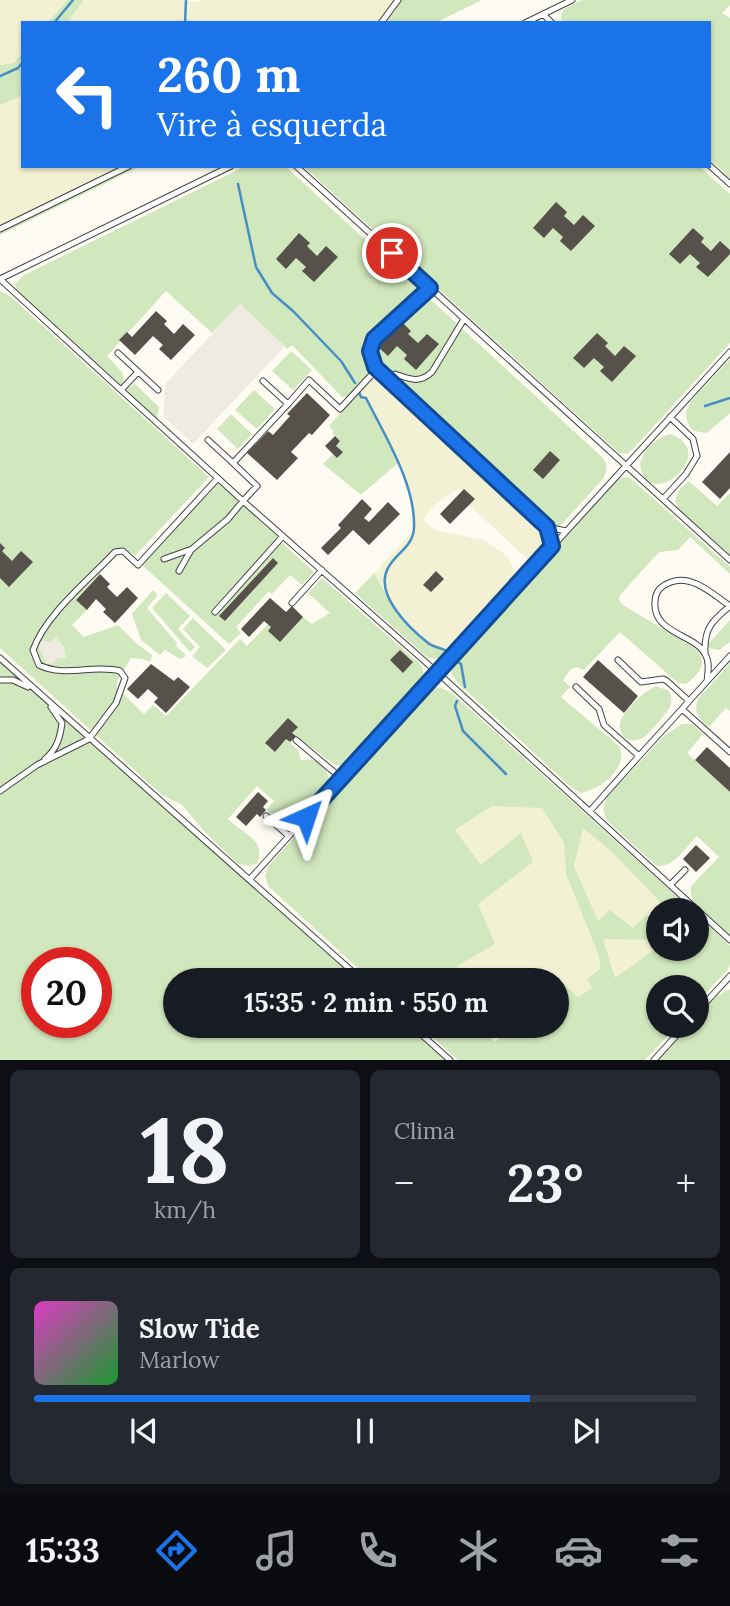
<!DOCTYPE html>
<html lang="pt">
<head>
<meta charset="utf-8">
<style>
  :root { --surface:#171b24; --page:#242831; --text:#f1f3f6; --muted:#9ea1a6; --line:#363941; --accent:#1a73e8 }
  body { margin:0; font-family:Lora,serif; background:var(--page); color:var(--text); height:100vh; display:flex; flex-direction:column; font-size:26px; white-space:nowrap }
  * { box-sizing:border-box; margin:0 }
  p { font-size:23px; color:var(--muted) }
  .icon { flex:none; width:38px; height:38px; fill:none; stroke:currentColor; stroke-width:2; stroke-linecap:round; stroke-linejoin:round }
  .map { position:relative; height:1060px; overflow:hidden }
  .details { display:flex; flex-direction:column; gap:10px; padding:10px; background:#0d0f14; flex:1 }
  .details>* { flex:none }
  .guide { position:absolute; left:21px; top:21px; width:690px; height:147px; border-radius:0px; box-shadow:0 2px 5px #0004; background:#1a73e8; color:#fff; overflow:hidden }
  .controls { position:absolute; left:646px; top:898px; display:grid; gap:14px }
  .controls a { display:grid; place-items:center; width:63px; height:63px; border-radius:50%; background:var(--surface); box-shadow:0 2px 5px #0004; font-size:35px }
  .speed { position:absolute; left:21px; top:947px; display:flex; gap:14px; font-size:35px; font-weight:700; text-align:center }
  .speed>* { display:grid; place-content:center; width:91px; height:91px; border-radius:50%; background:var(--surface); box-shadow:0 2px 5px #0004; line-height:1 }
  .speed .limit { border:10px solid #d22; background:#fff; color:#111 }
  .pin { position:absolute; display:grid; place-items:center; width:60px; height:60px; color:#fff; margin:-30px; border:4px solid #fff; border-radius:50%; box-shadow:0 2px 7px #0007 }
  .me { position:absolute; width:77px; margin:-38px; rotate:42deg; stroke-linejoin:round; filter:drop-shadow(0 0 5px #0008) }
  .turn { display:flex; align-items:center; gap:24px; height:147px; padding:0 21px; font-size:32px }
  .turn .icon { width:91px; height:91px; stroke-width:2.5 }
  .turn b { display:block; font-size:49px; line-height:60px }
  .big { font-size:52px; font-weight:700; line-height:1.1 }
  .details .card { flex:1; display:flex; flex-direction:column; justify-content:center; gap:10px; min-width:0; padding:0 24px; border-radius:10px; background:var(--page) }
  .details .dial { align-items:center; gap:0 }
  .dial b { font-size:91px; line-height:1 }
  .song { display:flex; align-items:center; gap:21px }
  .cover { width:84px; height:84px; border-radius:10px; background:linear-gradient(135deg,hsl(310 70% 55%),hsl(130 70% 35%)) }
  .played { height:7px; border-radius:4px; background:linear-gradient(90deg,var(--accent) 75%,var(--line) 75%) }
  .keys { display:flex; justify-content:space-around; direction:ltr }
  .heat { display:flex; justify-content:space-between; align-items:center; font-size:38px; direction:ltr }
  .details .tiles { flex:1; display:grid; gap:10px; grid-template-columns:1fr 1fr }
  .card:last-child { grid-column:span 2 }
  .trip { position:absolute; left:163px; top:968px; width:406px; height:70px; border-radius:35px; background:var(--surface); box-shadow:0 2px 5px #0004; font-weight:700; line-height:70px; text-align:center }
  .tab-bar { display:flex; height:112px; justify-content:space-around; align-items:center; background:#090b0e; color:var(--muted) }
  .tab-bar .icon { width:49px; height:49px }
  .tab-bar .selected { color:var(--accent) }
  .tab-bar b { font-size:32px; color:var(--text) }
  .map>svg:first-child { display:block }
  .farmland { fill:#f3f1d3 }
  .green { fill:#d1e7bd; fill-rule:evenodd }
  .plaza { fill:#efebe0 }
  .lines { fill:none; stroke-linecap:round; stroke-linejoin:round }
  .stream { stroke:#468ec4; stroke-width:2.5 }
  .building { fill:#57514c }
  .lane-casing { stroke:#424242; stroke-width:7 }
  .lane { stroke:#fff; stroke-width:5 }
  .route-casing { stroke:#114b97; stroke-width:18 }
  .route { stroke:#1a73e8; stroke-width:12 }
</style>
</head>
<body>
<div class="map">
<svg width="730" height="1060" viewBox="0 0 730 1060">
  <rect width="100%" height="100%" fill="#fefcf2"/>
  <!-- farmland -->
  <path class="farmland" d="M0,0H67L48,23H23V52L14,63L0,65Z
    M84,0H182L194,2L202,0H398L381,23H67Z
    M23,92V166H129L0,228V105L19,97Z
    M376,375L541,526L547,541L535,558H526L469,505L475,499L464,489H458L436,504L424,519L428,525L435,530L484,540L507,556L515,571L505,591L457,644L445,649L430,644L394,608L374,573L414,530L410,499L399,462L366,398L361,397L359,392Z
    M505,805L542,808L564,843L566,874L599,956L600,969L593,988L578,997L556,976L547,980H463L456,966L478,904L482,866L455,830L492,806Z
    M583,827L612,852L664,906L652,918L646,915L633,928L598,922L574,866Z
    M603,939H656L658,940V947L615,979Z"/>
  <!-- green -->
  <path class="green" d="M67,0H84L67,23H48Z
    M398,0H482L435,23H381Z
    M582,0H730V5L722,13L730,18V178L709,159V23H562L561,15L564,9Z
    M23,52V92L19,97L0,105V65L14,63Z
    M129,166H141L0,235V229Z
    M246,166H285L602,457C608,465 608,470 603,479L559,527L549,524L506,483L501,488L373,371L349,397H342L292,345L287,349L240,304L212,333L166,291L107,356L122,372L124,380L121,385L16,289L15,284L24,275Z
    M303,166H699L730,194V343L632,450L626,454L619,453Z
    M0,291L10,296L209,477L135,556L124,547L76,599L87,610L72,625L84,637L118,625L137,644L152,655L151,661H148L142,659L131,658L117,681V688L144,714L153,705L166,716L240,639L247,646L268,624L271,627L268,631L280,642L303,617L312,624L330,613L308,593L322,578L422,666L424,676L418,687L345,766L335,765L296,736L292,733L298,726L288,718L266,742L275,752L286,739L298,750L301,760C305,760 309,759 313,760C325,763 331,776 327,786L291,825H283L266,810L274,801L257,786L228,819C241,833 267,839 257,863L250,866L238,864L204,831L182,805L162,795L0,648Z
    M291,351L312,370L293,390L272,371Z
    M730,359V413L707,433L694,431C684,421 684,413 691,401Z
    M135,384L159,407L157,419L128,392V388Z
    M254,390L275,409L257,429L235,410Z
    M359,392L361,397L366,398L399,462L361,495L323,464L333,454L337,458L342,452L336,446L340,441L332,433L334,431L329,426Z
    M231,414L252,434L238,449L217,429Z
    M670,434C723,452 645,517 640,463C645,448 655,439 670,434Z
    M629,477L730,567V574L690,537L678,550L659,552L620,595L619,600L623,605L696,649C709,663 699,674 686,684L678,683L620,632L584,670L577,667L571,669L563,680L570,687L561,697L619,746C630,767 600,790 581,793L571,787L459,684L451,674L452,666L613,483L620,478Z
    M689,481L717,506L730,493V556L678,509C672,496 679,489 689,481Z
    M218,483L279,537L278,539L314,572L302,585L290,575L272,594L269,591L236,627L241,633L229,644L142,565Z
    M374,573C390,602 411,639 445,649L457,644C447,654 442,661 428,658L355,593Z
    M153,590L158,595L147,608L177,643L176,646L185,654V657L180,659L165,650L160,655L141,640L132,614Z
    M166,593L190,616L178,629L195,647L190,652L152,608Z
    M193,618L226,650L207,668L192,656L200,647L183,629Z
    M730,620V642L719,650L709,648L708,644Z
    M0,658L362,980H175V1026H412L450,1060H0ZM37,962H96V1022H37Z
    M730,663V711L726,708L709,727C699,719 693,712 698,699Z
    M656,686L669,691C675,704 669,709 661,719C652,729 641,747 626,738C622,735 619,730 620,724C621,712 646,690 656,686Z
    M440,687L453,694L692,910H660L664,906L612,852L583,828L574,866L598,921L610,910L633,928L646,915L652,918L658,912V940L603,939L615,978L658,947L696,948L697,914L730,946V964L728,969L697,1003L696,987H658V1026H677L645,1060H458L420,1026H485L494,1042L519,1026H556V980H547L556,976L578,997L592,988L587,979L600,969L599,956L566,874L564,843L542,808L492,806L455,830L481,865L521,833L533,862L478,904L495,944L457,966L463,980H371L268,886L265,875L269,865L428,690Z
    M682,724H692L703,734L687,753L730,792V936C717,924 687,906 691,886L719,857L697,836C686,847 673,868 657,866L607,821L603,810L607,797L665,735Z
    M730,989V1060H654L685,1026H696L697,1013L707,1002Z"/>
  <!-- plaza -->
  <path class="plaza" d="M240,304L285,346L193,444L163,416L165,384Z
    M56,637L64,647L66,658H57L54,663L50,664L46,663L38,645L44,640L50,643Z"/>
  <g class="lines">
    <!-- stream -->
    <path class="stream" d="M54,23L73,0
      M185,23L186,0
      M0,76L18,68L23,62
      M238,184L256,267L272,293L293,311L341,361L355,383
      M359,392L361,397L366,398C385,436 416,485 414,528C413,547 396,553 388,568C374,594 408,627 428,643C433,647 441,648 447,651
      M705,406L730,398
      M458,662L461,664L465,687
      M457,701L455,706L463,731L506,774"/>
  </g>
  <!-- building -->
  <path class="building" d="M556,202L567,212L564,216L574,225L583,215L595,226L571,251L560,241L563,237L553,228L544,238L533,228Z
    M693,228L704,238L701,242L711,251L720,241L730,250V254L708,277L696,267L700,263L690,254L680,264L669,254Z
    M299,233L310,243L307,246L317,256L326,246L338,257L314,282L302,271L306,267L296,258L286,269L276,259Z
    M156,311L167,321L164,324L174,334L183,324L195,335L171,360L159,349L163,345L153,336L135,355L119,340L127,332L132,337Z
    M401,321L411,331L408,334L418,343L427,334L439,344L416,370L404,359L407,355L397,346L388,356L377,346Z
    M597,333L608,343L605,346L615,356L624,346L636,356L612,382L600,371L604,367L594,358L584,368L573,358Z
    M307,393L330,415L312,435L309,433L291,452L298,458L277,480L247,453L268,431L273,435L290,416L287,414Z
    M335,436L340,441L336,446L343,452L337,458L325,446Z
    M550,451L560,460L543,479L533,470Z
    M730,452V488L720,499L702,482Z
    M464,489L475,499L450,524L440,514Z
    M362,499L372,509L364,518L369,522L388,502L400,514L369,545L353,530L328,555L321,548L341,528L338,525Z
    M0,543L5,548L2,551L12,561L21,551L33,562L9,587L0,578Z
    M273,558L278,563L225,621L219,616Z
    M436,571L444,579L431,592L423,585Z
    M100,574L110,584L107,587L117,597L127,587L138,598L115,623L103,612L106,609L96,599L87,610L76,600Z
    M270,598L286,612L292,606L303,617L280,642L268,631L271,627L264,621L249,637L241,629Z
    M400,650L413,662L403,673L390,660Z
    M598,660L638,696L624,713L583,677Z
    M151,664L174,681L178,677L190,687L166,713L154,702L158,698L148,689L138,699L127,689Z
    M288,718L298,727L292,733L296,736L290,742L286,739L275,752L265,743Z
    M707,747L730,768V792L695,760Z
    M258,792L268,801L263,807L266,810L260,817L257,814L246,826L236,817Z
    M696,845L710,858L696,872L683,859Z"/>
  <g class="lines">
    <defs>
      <path id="lane" d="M543,14L552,23
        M381,23L398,0
        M525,23L572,0
        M709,165L730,184
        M296,166L730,560
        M0,229L129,166
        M0,279L231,166
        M0,279L121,390L138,372
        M430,288L374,339L370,351L375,367L547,527L566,531
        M118,353L158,390
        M389,380L395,374C410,379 419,384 432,372L464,319
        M121,390L243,501L257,486L233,463
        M288,404L309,380L340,409L377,369
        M208,440L233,463L288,404L263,381
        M663,499L686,474L697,456L693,439L670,417
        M547,527L552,546
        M164,559L192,549L228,519L243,501L438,673L670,885
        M179,571L191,550
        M292,603L322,570
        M215,612L283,536
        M705,653C704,628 712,621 730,606
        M0,658L362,980
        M618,660L641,682L663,679L667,681L689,701L682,709
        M0,680H13L28,687
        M707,681C708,672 710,662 705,654C695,634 652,634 655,601C656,590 661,586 671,582C692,574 714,595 730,606
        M576,687L599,709L604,725L639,756L590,811
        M689,701L730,656
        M296,740L341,778L730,352
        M639,756L682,709L730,752
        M45,759C57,749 60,738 62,723L51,707
        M0,791L37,765L89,739L116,703L125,678L120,671C93,664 65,678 39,665L33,650C46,614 88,581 115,552L123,551L138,565L218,478
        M289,836L341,778
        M685,870L670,885L730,940
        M250,879L289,836L266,816
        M696,1013L730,976
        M412,1026L450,1060
        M654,1060L685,1026"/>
    </defs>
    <!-- lane casing -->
    <use href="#lane" class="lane-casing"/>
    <!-- lane -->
    <use href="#lane" class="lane"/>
  </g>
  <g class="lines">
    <defs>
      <path id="route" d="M306,817L552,546L547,527L375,367L370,351L374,339L430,288L392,253"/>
    </defs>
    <!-- route casing -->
    <use href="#route" class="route-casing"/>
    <!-- route -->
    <use href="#route" class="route"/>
  </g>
</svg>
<div class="controls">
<a><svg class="icon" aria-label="sound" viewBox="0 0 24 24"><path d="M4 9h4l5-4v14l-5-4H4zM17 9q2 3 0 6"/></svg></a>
<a><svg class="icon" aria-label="search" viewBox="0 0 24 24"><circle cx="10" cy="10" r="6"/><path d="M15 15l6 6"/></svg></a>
</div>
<div class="speed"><div class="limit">20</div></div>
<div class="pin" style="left:392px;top:253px;background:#d93025"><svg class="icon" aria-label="arrive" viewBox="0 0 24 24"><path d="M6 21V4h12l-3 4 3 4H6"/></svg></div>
<svg class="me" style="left:306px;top:817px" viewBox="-20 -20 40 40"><path d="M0-17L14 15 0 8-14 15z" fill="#1a73e8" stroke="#fff" stroke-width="4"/></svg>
<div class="trip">15:35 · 2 min · 550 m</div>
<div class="guide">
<div class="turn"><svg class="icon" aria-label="left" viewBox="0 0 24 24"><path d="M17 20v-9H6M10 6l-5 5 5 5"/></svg><div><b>260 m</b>Vire à esquerda</div></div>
</div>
</div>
<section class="details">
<div class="tiles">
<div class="card dial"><b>18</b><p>km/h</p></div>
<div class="card"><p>Clima</p>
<div class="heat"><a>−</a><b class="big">23°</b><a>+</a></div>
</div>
<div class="card">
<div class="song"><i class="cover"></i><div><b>Slow Tide</b><p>Marlow</p></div></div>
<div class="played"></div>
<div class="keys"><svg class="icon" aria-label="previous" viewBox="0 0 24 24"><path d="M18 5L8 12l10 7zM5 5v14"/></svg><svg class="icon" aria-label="pause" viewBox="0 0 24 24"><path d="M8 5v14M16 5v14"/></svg><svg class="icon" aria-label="next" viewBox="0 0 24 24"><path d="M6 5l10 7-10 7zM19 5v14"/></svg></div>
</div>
</div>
</section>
<nav class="tab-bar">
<b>15:33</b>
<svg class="icon selected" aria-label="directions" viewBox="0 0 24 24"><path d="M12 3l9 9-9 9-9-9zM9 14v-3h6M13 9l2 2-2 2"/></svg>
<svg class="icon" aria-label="music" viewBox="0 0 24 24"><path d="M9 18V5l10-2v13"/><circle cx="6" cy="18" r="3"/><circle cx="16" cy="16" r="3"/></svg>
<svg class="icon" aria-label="phone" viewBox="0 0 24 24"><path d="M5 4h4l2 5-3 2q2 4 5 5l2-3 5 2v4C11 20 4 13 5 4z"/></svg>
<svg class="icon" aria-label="climate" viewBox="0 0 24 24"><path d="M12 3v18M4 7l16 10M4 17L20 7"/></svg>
<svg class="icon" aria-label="car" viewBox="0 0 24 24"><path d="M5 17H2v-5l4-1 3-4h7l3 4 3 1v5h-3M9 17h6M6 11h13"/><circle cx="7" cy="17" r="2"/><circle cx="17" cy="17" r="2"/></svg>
<svg class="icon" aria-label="filters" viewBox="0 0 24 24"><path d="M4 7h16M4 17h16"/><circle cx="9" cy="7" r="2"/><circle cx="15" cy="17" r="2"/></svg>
</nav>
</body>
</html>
